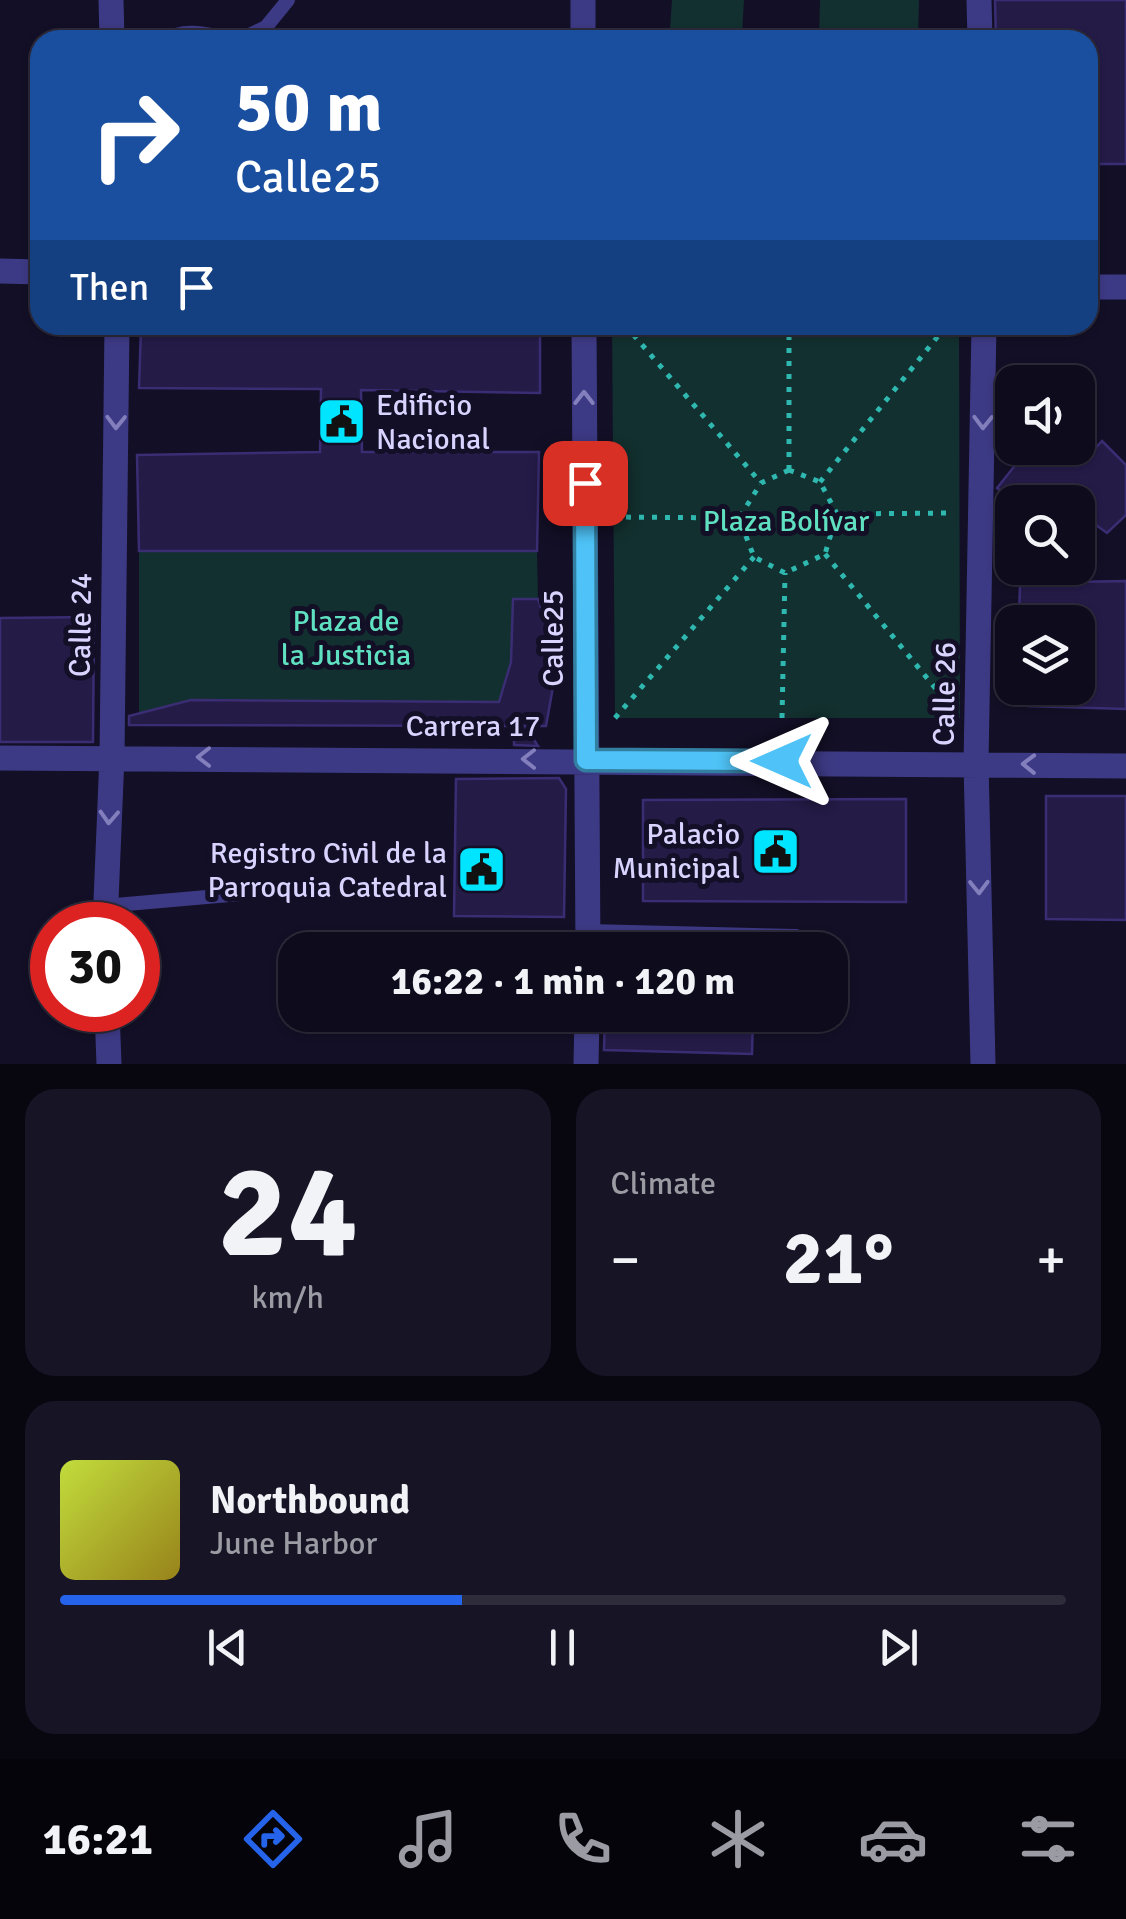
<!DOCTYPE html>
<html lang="en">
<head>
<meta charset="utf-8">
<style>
  :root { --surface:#0e0b1c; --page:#171425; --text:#f1f3f6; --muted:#9b9ba3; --line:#2e2b3b; --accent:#2563eb }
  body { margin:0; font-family:Signika,sans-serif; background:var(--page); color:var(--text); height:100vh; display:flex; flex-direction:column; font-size:38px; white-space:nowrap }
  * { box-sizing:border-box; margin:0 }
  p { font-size:32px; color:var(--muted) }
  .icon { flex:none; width:55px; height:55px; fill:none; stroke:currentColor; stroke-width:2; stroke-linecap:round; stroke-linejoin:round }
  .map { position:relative; height:1064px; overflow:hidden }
  .sheet { display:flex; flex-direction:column; gap:25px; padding:25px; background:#08060f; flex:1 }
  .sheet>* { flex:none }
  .top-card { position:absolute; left:30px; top:30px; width:1068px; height:305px; border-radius:30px; box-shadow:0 2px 8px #0004,0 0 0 2px var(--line); background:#1a4fa0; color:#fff; overflow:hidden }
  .tools { position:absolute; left:995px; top:365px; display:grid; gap:20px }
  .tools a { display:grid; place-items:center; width:100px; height:100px; border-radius:20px; background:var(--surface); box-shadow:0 2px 8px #0004,0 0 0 2px var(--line); font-size:50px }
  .speed { position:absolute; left:30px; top:902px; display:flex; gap:20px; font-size:50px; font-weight:700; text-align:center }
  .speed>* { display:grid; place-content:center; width:130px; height:130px; border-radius:50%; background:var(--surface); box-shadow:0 2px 8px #0004,0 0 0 2px var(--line); line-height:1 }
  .speed .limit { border:15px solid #d22; background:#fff; color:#111 }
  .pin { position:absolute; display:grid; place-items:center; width:85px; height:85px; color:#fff; margin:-42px; border-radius:20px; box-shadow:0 5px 15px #0006 }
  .me { position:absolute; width:110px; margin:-55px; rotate:270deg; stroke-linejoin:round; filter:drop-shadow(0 0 8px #0008) }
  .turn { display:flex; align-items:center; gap:35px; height:210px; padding:0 40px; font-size:45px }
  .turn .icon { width:130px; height:130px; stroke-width:2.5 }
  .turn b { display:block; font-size:70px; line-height:85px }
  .then { display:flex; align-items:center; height:95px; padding:0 40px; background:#0003; gap:20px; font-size:38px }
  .big { font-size:75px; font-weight:800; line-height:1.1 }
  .sheet .card { flex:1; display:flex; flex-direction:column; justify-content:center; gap:15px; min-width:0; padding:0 35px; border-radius:30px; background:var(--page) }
  .sheet .dial { align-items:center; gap:0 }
  .dial b { font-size:130px; line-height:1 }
  .song { display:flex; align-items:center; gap:30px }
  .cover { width:120px; height:120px; border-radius:15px; background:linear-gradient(135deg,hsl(70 70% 55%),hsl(50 70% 35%)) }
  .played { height:10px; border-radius:5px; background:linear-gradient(90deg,var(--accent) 40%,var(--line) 40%) }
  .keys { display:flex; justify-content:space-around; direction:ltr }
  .heat { display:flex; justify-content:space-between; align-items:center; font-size:55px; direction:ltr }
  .sheet .tiles { flex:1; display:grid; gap:25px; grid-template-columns:1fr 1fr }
  .card:last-child { grid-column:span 2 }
  .trip { position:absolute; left:278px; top:932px; width:570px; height:100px; border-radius:30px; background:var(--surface); box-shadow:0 2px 8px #0004,0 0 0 2px var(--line); font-weight:800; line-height:100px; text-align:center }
  .tabs { display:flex; height:160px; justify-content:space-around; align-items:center; background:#06040b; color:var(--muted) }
  .tabs .icon { width:70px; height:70px }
  .tabs .on { color:var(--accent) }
  .tabs b { font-size:45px; color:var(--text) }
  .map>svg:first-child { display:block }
  .green { fill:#12302f }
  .building { fill:#241b47; stroke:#3b2d73; stroke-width:2.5 }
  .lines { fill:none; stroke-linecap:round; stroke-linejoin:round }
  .path { stroke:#2fb8b0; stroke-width:5; stroke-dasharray:5 8; stroke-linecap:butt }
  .service { stroke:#3d3a85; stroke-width:14 }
  .minor { stroke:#3d3a85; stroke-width:25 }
  .oneway { stroke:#837fbc }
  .route-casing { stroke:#337fa1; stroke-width:25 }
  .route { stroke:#4fc3f7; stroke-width:18 }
  .labels { text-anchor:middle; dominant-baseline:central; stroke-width:10; stroke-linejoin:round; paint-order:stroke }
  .poi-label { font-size:30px; fill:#d9d4ff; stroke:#130f26; text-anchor:end }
  .park-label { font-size:30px; fill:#5fe0c0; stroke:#130f26 }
  .street-label { font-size:30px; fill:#d9d4ff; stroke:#130f26 }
</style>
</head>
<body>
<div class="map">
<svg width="1126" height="1064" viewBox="0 0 1126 1064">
  <rect width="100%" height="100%" fill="#130f26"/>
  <!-- green -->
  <path class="green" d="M672,0H744L742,34L670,30Z
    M820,0H919L918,40H819Z
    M612,325H959L960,718H615Z
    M139,551H537L538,599L552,653L546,726L139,725Z"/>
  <!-- building -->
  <path class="building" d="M995,0H1126V164H1088V40H996Z
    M141,328L540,330V393L361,390L362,452H539L537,551H139L137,455L320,452L321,389L139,388Z
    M1102,441L1126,465V515L1107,533L1078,512V502H1015L997,488L1029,448H1040L1054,460L1064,448H1078L1089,455Z
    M1126,581V709L1028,706L1029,688H1078V622H1019L1020,583Z
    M513,599H538L547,625L553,687L546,726H525L538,746L514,745V726L129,725V716L191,700L499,702L511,662Z
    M94,617L93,742H0V618Z
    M559,778L566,789L564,917L454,916L456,779Z
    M1046,796H1126V920L1046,919Z
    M906,799V902L643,901V800Z
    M605,1015H753L752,1054L604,1050Z"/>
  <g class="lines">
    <!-- path -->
    <path class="path" d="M625,325L761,483
      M789,470L820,482L837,514L825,554L785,573L754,557L739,518L761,483Z
      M789,470V325
      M820,482L947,325
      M837,514L954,513
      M613,517L739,518
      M825,554L950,706
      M615,718L754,557
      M782,718L785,573"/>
    <!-- service -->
    <path class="service" d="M167,40C184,26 214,36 234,40
      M239,40L266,27L288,0
      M104,906L241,894
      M588,931L796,936"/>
    <!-- minor -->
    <path class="minor" d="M111,0L112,40
      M583,0V40
      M979,0L980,40
      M0,271L40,272
      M1088,287H1126
      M584,325L588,950
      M0,758L1126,766
      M105,925L112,756L117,325
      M107,1010L109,1064
      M586,1064L587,1015
      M983,1064L976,763L984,325"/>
  </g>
  <!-- one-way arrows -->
  <defs><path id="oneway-chevron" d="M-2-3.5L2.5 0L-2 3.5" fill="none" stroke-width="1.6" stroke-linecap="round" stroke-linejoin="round" transform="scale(2.5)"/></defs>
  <g class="oneway">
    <use href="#oneway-chevron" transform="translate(584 398) rotate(-90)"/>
    <use href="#oneway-chevron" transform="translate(116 422) rotate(91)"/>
    <use href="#oneway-chevron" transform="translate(983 422) rotate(91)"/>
    <use href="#oneway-chevron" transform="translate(204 757) rotate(-180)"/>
    <use href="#oneway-chevron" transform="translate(529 759) rotate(-180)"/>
    <use href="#oneway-chevron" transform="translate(1029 764) rotate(-179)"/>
    <use href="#oneway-chevron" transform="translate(109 817) rotate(93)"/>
    <use href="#oneway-chevron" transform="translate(979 887) rotate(89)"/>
  </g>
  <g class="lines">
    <defs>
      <path id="route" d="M585,483L586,760L782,761"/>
    </defs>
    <!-- route casing -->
    <use href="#route" class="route-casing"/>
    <!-- route -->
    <use href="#route" class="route"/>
  </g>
  <!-- icons -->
  <defs>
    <symbol id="civic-square" viewBox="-11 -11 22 22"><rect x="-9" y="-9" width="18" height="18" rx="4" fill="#00e5ff" stroke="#130f26"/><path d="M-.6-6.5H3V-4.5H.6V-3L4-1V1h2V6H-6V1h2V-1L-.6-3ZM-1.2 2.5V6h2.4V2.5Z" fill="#111"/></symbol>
  </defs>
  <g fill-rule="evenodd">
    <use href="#civic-square" x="314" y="394" width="55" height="55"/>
    <use href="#civic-square" x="748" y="824" width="55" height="55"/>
    <use href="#civic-square" x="454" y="842" width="55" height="55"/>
  </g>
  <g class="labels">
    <!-- poi labels -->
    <g class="poi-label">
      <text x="376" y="405" text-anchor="start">Edificio<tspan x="376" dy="34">Nacional</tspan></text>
      <text x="740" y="834">Palacio<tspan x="740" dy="34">Municipal</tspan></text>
      <text x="447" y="853">Registro Civil de la<tspan x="447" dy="34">Parroquia Catedral</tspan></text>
    </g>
    <!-- park labels -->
    <g class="park-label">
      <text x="786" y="521">Plaza Bolívar</text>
      <text x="346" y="621">Plaza de<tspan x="346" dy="34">la Justicia</tspan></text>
    </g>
    <!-- street labels -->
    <g class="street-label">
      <text transform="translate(81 625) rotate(-89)">Calle 24</text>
      <text transform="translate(553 638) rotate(-90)">Calle25</text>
      <text transform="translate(945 694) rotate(-89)">Calle 26</text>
      <text x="473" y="726">Carrera 17</text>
    </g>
  </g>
</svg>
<div class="tools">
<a><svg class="icon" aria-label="sound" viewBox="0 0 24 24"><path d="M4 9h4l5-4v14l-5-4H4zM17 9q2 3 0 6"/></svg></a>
<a><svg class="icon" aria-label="search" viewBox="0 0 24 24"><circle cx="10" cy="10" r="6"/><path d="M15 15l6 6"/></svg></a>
<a><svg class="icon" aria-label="layers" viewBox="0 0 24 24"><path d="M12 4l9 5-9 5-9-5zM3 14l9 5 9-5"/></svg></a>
</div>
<div class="speed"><div class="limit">30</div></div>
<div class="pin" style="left:585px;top:483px;background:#d93025"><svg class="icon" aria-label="arrive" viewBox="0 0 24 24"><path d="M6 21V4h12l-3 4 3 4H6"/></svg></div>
<svg class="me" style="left:782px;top:761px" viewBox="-20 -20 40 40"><path d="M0-17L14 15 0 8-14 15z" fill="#4fc3f7" stroke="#fff" stroke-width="4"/></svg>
<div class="trip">16:22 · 1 min · 120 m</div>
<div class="top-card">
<div class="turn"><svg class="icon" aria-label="right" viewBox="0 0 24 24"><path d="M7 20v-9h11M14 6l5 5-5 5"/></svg><div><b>50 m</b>Calle25</div></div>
<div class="then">Then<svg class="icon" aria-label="arrive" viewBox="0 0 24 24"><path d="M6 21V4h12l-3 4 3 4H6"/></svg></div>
</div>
</div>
<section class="sheet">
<div class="tiles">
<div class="card dial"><b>24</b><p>km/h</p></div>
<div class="card"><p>Climate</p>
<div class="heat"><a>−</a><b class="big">21°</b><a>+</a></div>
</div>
<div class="card">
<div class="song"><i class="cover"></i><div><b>Northbound</b><p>June Harbor</p></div></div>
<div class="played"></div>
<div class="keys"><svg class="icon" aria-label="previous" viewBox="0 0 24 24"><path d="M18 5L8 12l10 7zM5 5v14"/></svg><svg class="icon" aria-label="pause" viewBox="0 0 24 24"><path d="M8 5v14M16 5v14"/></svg><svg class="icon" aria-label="next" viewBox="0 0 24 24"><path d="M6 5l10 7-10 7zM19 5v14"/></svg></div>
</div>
</div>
</section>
<nav class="tabs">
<b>16:21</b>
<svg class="icon on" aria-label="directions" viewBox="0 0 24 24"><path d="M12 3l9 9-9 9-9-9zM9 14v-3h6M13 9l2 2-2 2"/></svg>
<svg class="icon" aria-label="music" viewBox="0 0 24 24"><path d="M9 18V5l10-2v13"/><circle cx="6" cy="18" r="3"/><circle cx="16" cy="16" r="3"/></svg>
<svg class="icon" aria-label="phone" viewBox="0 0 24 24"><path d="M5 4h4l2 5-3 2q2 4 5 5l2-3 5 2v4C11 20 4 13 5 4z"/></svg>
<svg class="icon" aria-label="climate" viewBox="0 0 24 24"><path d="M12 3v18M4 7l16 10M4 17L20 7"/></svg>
<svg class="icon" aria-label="car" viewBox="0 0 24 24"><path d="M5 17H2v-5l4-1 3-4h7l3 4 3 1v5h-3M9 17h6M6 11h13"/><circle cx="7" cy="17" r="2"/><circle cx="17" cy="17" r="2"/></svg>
<svg class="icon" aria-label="filters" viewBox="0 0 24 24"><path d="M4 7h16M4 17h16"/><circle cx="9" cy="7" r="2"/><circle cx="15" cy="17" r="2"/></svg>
</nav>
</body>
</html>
